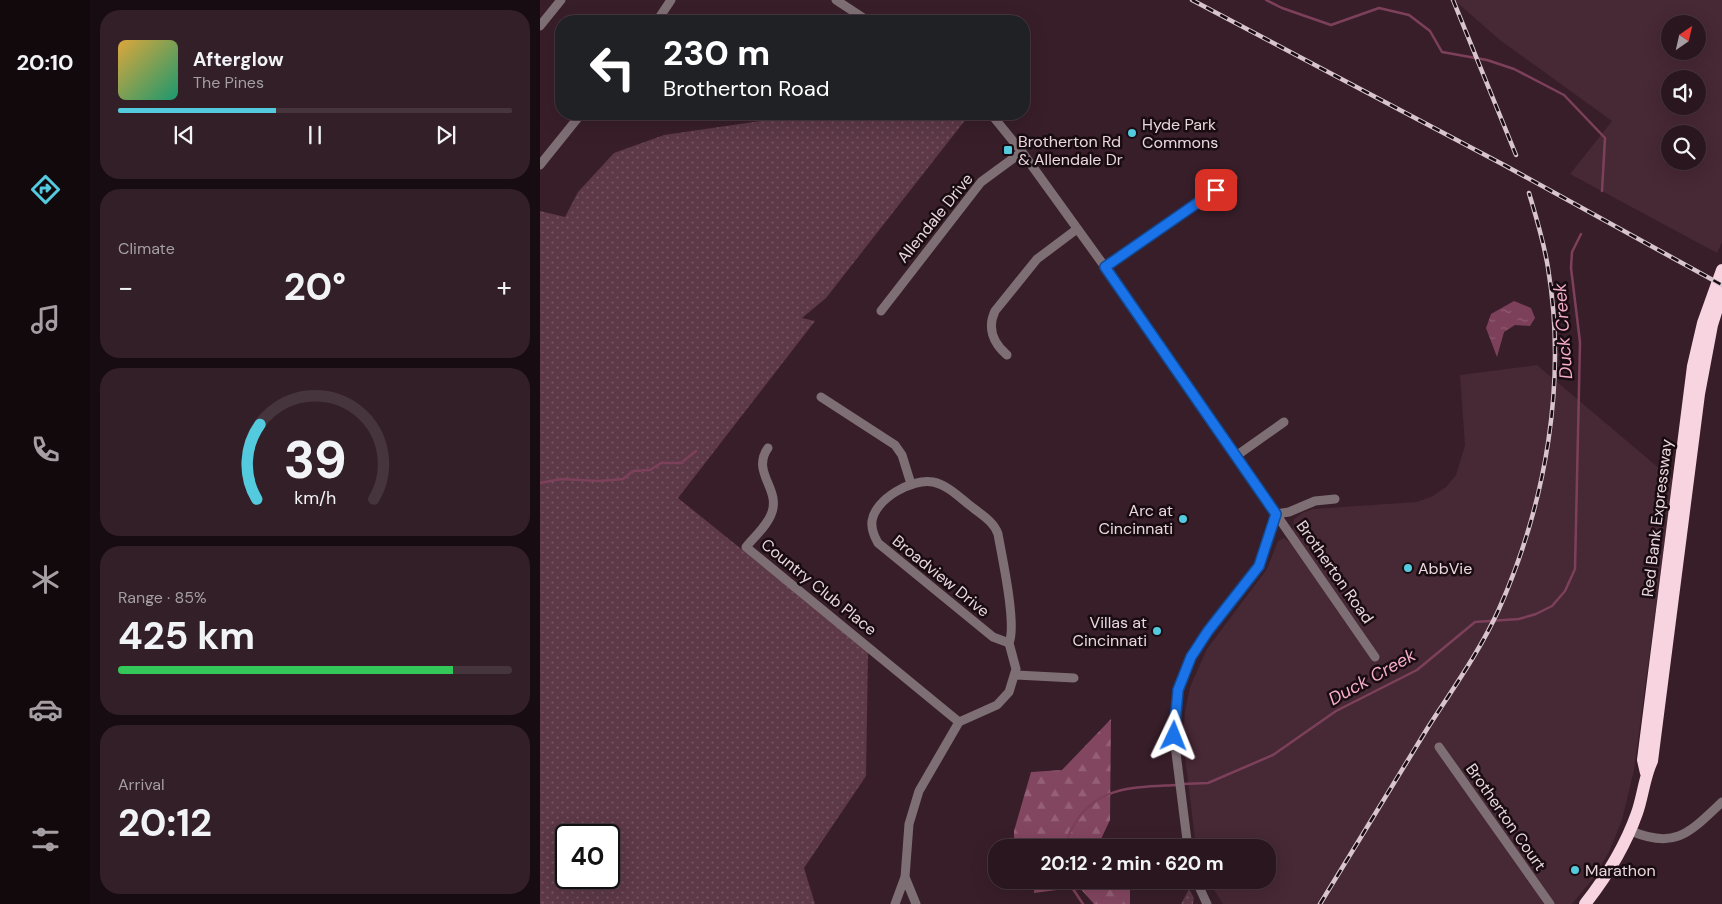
<!DOCTYPE html>
<html lang="en">
<head>
<meta charset="utf-8">
<style>
  :root { --surface:#2a161f; --page:#321f28; --text:#f1f3f6; --muted:#a59fa4; --line:#46353d; --accent:#54cade }
  body { margin:0; font-family:"DM Sans",sans-serif; background:var(--page); color:var(--text); height:100vh; display:flex; flex-direction:column; font-size:19px; white-space:nowrap }
  * { box-sizing:border-box; margin:0 }
  p { font-size:16px; color:var(--muted) }
  .icon { flex:none; width:28px; height:28px; fill:none; stroke:currentColor; stroke-width:2; stroke-linecap:round; stroke-linejoin:round }
  .map { position:relative; flex:1; overflow:hidden }
  .drawer { display:flex; flex-direction:column; gap:10px; padding:10px; background:#170c11; width:450px }
  .drawer>* { flex:none }
  .guide { position:absolute; left:15px; top:15px; width:475px; height:105px; border-radius:20px; box-shadow:0 5px 20px #0002,0 0 0 1px var(--line); background:#202124; color:#fff; overflow:hidden }
  .needle { width:32px; rotate:34deg }
  .controls { position:absolute; left:1121px; top:15px; display:grid; gap:10px }
  .controls a { display:grid; place-items:center; width:45px; height:45px; border-radius:50%; background:var(--surface); box-shadow:0 5px 20px #0002,0 0 0 1px var(--line); font-size:25px }
  .speed { position:absolute; left:15px; top:824px; display:flex; gap:10px; font-size:25px; font-weight:700; text-align:center }
  .speed>* { display:grid; place-content:center; width:65px; height:65px; border-radius:50%; background:var(--surface); box-shadow:0 5px 20px #0002,0 0 0 1px var(--line); line-height:1 }
  .speed .limit { border:2px solid #111; border-radius:8px; background:#fff; color:#111 }
  .pin { position:absolute; display:grid; place-items:center; width:42px; height:42px; color:#fff; margin:-21px; border-radius:10px; box-shadow:0 2px 8px #0006 }
  .me { position:absolute; width:55px; margin:-28px; rotate:2deg; stroke-linejoin:round; filter:drop-shadow(0 0 4px #0008) }
  .turn { display:flex; align-items:center; gap:18px; height:105px; padding:0 25px; font-size:22px }
  .turn .icon { width:65px; height:65px; stroke-width:2.5 }
  .turn b { display:block; font-size:35px; line-height:42px }
  .big { font-size:38px; font-weight:700; line-height:1.1 }
  .drawer .widget { flex:1; display:flex; flex-direction:column; justify-content:center; gap:8px; min-width:0; padding:0 18px; border-radius:20px; background:var(--page) }
  .drawer .dial { align-items:center; gap:0 }
  .dial svg { height:130px; overflow:visible; fill:none; stroke:var(--line); stroke-width:7; stroke-linecap:round; text-anchor:middle }
  .dial text { fill:var(--text); stroke:none }
  .song { display:flex; align-items:center; gap:15px }
  .cover { width:60px; height:60px; border-radius:8px; background:linear-gradient(135deg,hsl(40 70% 55%),hsl(160 70% 35%)) }
  .played { height:5px; border-radius:2px; background:linear-gradient(90deg,var(--accent) 40%,var(--line) 40%) }
  .keys { display:flex; justify-content:space-around; direction:ltr }
  .heat { display:flex; justify-content:space-between; align-items:center; font-size:28px; direction:ltr }
  .charge { height:8px; border-radius:4px; background:linear-gradient(90deg,#34c759 85%,var(--line) 0) }
  .trip { position:absolute; left:448px; top:839px; width:288px; height:50px; border-radius:20px; background:var(--surface); box-shadow:0 5px 20px #0002,0 0 0 1px var(--line); font-weight:700; line-height:50px; text-align:center }
  main { display:flex; flex:1; min-height:0 }
  .menu { display:flex; flex-direction:column; width:90px; justify-content:space-around; align-items:center; background:#11090c; color:var(--muted) }
  .menu .icon { width:35px; height:35px }
  .menu .active { color:var(--accent) }
  .menu b { font-size:22px; color:var(--text) }
  .map>svg:first-child { display:block }
  .built { fill:#472835; fill-rule:evenodd }
  .grass { fill:url(#grass-dots); fill-rule:evenodd }
  .forest { fill:url(#forest-firs) }
  .water { fill:url(#water-ripples) }
  .lines { fill:none; stroke-linecap:round; stroke-linejoin:round }
  .stream { stroke:#7d405b; stroke-width:2.5 }
  .minor { stroke:#7e6f75; stroke-width:9 }
  .highway { stroke:#f8d4e1; stroke-width:12 }
  .rail-casing { stroke:#d8c4cc; stroke-width:4.5 }
  .rail { stroke:#180c11; stroke-width:2.5; stroke-dasharray:8; stroke-linecap:butt }
  .route-casing { stroke:#114b97; stroke-width:12 }
  .route { stroke:#1a73e8; stroke-width:9 }
  .poi-dot { fill:#54cade; stroke:#180c11; stroke-width:2 }
  .labels { text-anchor:middle; dominant-baseline:central; stroke-width:5; stroke-linejoin:round; paint-order:stroke }
  .poi-label { font-size:16px; fill:#ead7de; stroke:#180c11; text-anchor:start }
  .street-label { font-size:16px; fill:#ead7de; stroke:#180c11 }
  .water-label { font-size:18px; font-style:italic; fill:#f8adcb; stroke:#180c11 }
</style>
</head>
<body>
<main>
<nav class="menu">
<b>20:10</b>
<svg class="icon active" aria-label="directions" viewBox="0 0 24 24"><path d="M12 3l9 9-9 9-9-9zM9 14v-3h6M13 9l2 2-2 2"/></svg>
<svg class="icon" aria-label="music" viewBox="0 0 24 24"><path d="M9 18V5l10-2v13"/><circle cx="6" cy="18" r="3"/><circle cx="16" cy="16" r="3"/></svg>
<svg class="icon" aria-label="phone" viewBox="0 0 24 24"><path d="M5 4h4l2 5-3 2q2 4 5 5l2-3 5 2v4C11 20 4 13 5 4z"/></svg>
<svg class="icon" aria-label="climate" viewBox="0 0 24 24"><path d="M12 3v18M4 7l16 10M4 17L20 7"/></svg>
<svg class="icon" aria-label="car" viewBox="0 0 24 24"><path d="M5 17H2v-5l4-1 3-4h7l3 4 3 1v5h-3M9 17h6M6 11h13"/><circle cx="7" cy="17" r="2"/><circle cx="17" cy="17" r="2"/></svg>
<svg class="icon" aria-label="filters" viewBox="0 0 24 24"><path d="M4 7h16M4 17h16"/><circle cx="9" cy="7" r="2"/><circle cx="15" cy="17" r="2"/></svg>
</nav>
<section class="drawer">
<div class="widget">
<div class="song"><i class="cover"></i><div><b>Afterglow</b><p>The Pines</p></div></div>
<div class="played"></div>
<div class="keys"><svg class="icon" aria-label="previous" viewBox="0 0 24 24"><path d="M18 5L8 12l10 7zM5 5v14"/></svg><svg class="icon" aria-label="pause" viewBox="0 0 24 24"><path d="M8 5v14M16 5v14"/></svg><svg class="icon" aria-label="next" viewBox="0 0 24 24"><path d="M6 5l10 7-10 7zM19 5v14"/></svg></div>
</div>
<div class="widget"><p>Climate</p>
<div class="heat"><a>−</a><b class="big">20°</b><a>+</a></div>
</div>
<div class="widget dial"><svg viewBox="0 0 100 80">
<path d="M14 69A42 42 0 1 1 86 69"/>
<path d="M14 69A42 42 0 0 1 16 23" stroke="#54cade"/>
<text x="50" y="56" font-size="32" font-weight="700">39</text>
<text x="50" y="72" font-size="11">km/h</text>
</svg></div>
<div class="widget"><p>Range · 85%</p><b class="big">425 km</b><div class="charge"></div></div>
<div class="widget"><p>Arrival</p><b class="big">20:12</b></div>
</section>
<div class="map">
<svg width="1182" height="904" viewBox="0 0 1182 904">
  <defs>
    <pattern id="grass-dots" width="8" height="8" patternUnits="userSpaceOnUse" patternTransform="scale(1.25)"><rect width="8" height="8" fill="#5d3847"/><path d="M2 2h.1M6 6h.1" fill="none" stroke="#745461" stroke-width="1.8" stroke-linecap="round"/></pattern>
    <pattern id="forest-firs" width="22" height="20" patternUnits="userSpaceOnUse" patternTransform="scale(1.25)"><rect width="22" height="20" fill="#834660"/><path d="M5 1l3.5 6h-7zM16 11l3.5 6h-7z" fill="#956076"/></pattern>
    <pattern id="water-ripples" width="26" height="14" patternUnits="userSpaceOnUse" patternTransform="scale(1.25)"><rect width="26" height="14" fill="#7d405b"/><path d="M2 4q2-2 4 0t4 0M15 11q2-2 4 0t4 0" fill="none" stroke="#905b72"/></pattern>
  </defs>
  <rect width="100%" height="100%" fill="#381e29"/>
  <!-- built -->
  <path class="built" d="M914,0H1182V242L1177,253L1030,174L1072,121L961,41ZM1130,24H1158V51H1130ZM1130,79H1158V106H1130ZM1130,134H1158V161H1130Z
    M997,365L1133,480L1094,770L1082,820L1069,852L1052,880L1032,904H683L668,880H726V848H656L643,739L645,711L650,687L667,649L727,569L738,541L744,538L751,543L754,519L762,513L773,509L876,502L891,497L906,487L916,475L925,445L920,375Z"/>
  <!-- grass -->
  <path class="grass" d="M269,114H430L286,298L262,318L275,321L138,498L328,651L326,776L264,868L275,904H0V211L25,217L38,192L74,153L124,135ZM26,835H69V878H26Z
    M649,889L654,898L653,904H641Z"/>
  <!-- forest -->
  <path class="forest" d="M571,719L570,820L561,839L567,847H474V831L491,772L522,770Z
    M495,880H598L590,890V904H554L539,887L494,893Z"/>
  <!-- water -->
  <path class="water" d="M974,301L991,308L995,318L990,326L975,325L964,332L957,357L946,328L951,314Z"/>
  <g class="lines">
    <!-- stream -->
    <path class="stream" d="M726,0L742,8L791,25L839,8L869,15L890,31L902,52L947,60L974,69L1024,95L1065,138L1062,191
      M0,483L21,479L59,481L83,479L93,471L110,470L121,463H141L156,451
      M642,784L668,783L733,755L796,711L877,670L935,622L979,619L996,614L1012,606L1025,591L1035,569L1040,342L1031,268L1032,252L1041,234
      M525,848C527,835 533,826 540,816C563,785 601,787 637,785
      M527,880L543,904"/>
    <!-- minor -->
    <path class="minor" d="M296,0L328,21
      M117,21L131,0
      M0,26L21,0
      M451,114L482,152L565,267L835,657
      M0,165L41,114
      M565,267L693,178
      M341,311L441,182L482,152
      M467,355C453,343 447,328 455,311L497,259L537,229
      M281,397L355,445L362,455L371,484
      M228,448C211,472 240,488 232,512C228,525 215,536 206,547L419,722
      M696,456L744,422
      M736,514L749,512L775,501L795,499
      M476,675L534,678
      M899,747L1010,904
      M1091,831C1136,850 1150,832 1182,802
      M648,848L634,737L638,690L651,657L660,642L719,566L736,514
      M365,877L376,904
      M656,880L667,904
      M355,904L365,877L369,824L379,791L419,722L457,705L469,692L476,669L469,643L453,637L338,543C334,536 331,529 332,521C335,499 372,478 393,482C408,485 420,498 432,507C442,515 454,522 458,534C462,557 477,625 469,643"/>
    <!-- highway -->
    <path class="highway" d="M1106,773L1103,760L1153,366L1163,323L1182,270
      M1045,904C1067,876 1085,847 1097,813C1103,796 1104,778 1112,761L1159,394L1172,325L1182,293"/>
    <defs>
      <path id="rail" d="M652,0L964,165L1182,285
        M913,0L976,155
        M780,904C816,846 851,787 887,729C912,690 940,651 959,609C1006,503 1027,382 1008,268C1004,242 996,217 989,193"/>
    </defs>
    <!-- rail casing -->
    <use href="#rail" class="rail-casing"/>
    <!-- rail -->
    <use href="#rail" class="rail"/>
  </g>
  <g class="lines">
    <defs>
      <path id="route" d="M634,736L638,690L651,657L668,631L719,566L736,514L565,267L676,190"/>
    </defs>
    <!-- route casing -->
    <use href="#route" class="route-casing"/>
    <!-- route -->
    <use href="#route" class="route"/>
  </g>
  <!-- markers -->
  <g class="poi-dot">
    <circle cx="592" cy="133" r="5"/>
    <rect x="463" y="145" width="10" height="10" rx="2.5"/>
    <circle cx="643" cy="519" r="5"/>
    <circle cx="868" cy="568" r="5"/>
    <circle cx="617" cy="631" r="5"/>
    <circle cx="1035" cy="870" r="5"/>
  </g>
  <g class="labels">
    <!-- poi labels -->
    <g class="poi-label">
      <text x="602" y="124">Hyde Park<tspan x="602" dy="18">Commons</tspan></text>
      <text x="478" y="141">Brotherton Rd<tspan x="478" dy="18">&amp; Allendale Dr</tspan></text>
      <text x="633" y="510" text-anchor="end">Arc at<tspan x="633" dy="18">Cincinnati</tspan></text>
      <text x="878" y="568">AbbVie</text>
      <text x="607" y="622" text-anchor="end">Villas at<tspan x="607" dy="18">Cincinnati</tspan></text>
      <text x="1045" y="870">Marathon</text>
    </g>
    <!-- street labels -->
    <g class="street-label">
      <text transform="translate(395 218) rotate(-51)">Allendale Drive</text>
      <text transform="translate(1117 518) rotate(-83)">Red Bank Expressway</text>
      <text transform="translate(795 572) rotate(55)">Brotherton Road</text>
      <text transform="translate(401 576) rotate(39)">Broadview Drive</text>
      <text transform="translate(279 587) rotate(39)">Country Club Place</text>
      <text transform="translate(966 817) rotate(55)">Brotherton Court</text>
    </g>
    <!-- water labels -->
    <g class="water-label">
      <text transform="translate(1023 331) rotate(-94)">Duck Creek</text>
      <text transform="translate(832 677) rotate(-29)">Duck Creek</text>
    </g>
  </g>
</svg>
<div class="controls">
<a><svg class="needle" viewBox="-14 -14 28 28"><path d="M0-13l5 13h-10z" fill="#e53935"/><path d="M0 13l5-13h-10z" fill="#a59fa4"/></svg></a>
<a><svg class="icon" aria-label="sound" viewBox="0 0 24 24"><path d="M4 9h4l5-4v14l-5-4H4zM17 9q2 3 0 6"/></svg></a>
<a><svg class="icon" aria-label="search" viewBox="0 0 24 24"><circle cx="10" cy="10" r="6"/><path d="M15 15l6 6"/></svg></a>
</div>
<div class="speed"><div class="limit">40</div></div>
<div class="pin" style="left:676px;top:190px;background:#d93025"><svg class="icon" aria-label="arrive" viewBox="0 0 24 24"><path d="M6 21V4h12l-3 4 3 4H6"/></svg></div>
<svg class="me" style="left:634px;top:736px" viewBox="-20 -20 40 40"><path d="M0-17L14 15 0 8-14 15z" fill="#1a73e8" stroke="#fff" stroke-width="4"/></svg>
<div class="trip">20:12 · 2 min · 620 m</div>
<div class="guide">
<div class="turn"><svg class="icon" aria-label="left" viewBox="0 0 24 24"><path d="M17 20v-9H6M10 6l-5 5 5 5"/></svg><div><b>230 m</b>Brotherton Road</div></div>
</div>
</div>
</main>
</body>
</html>
